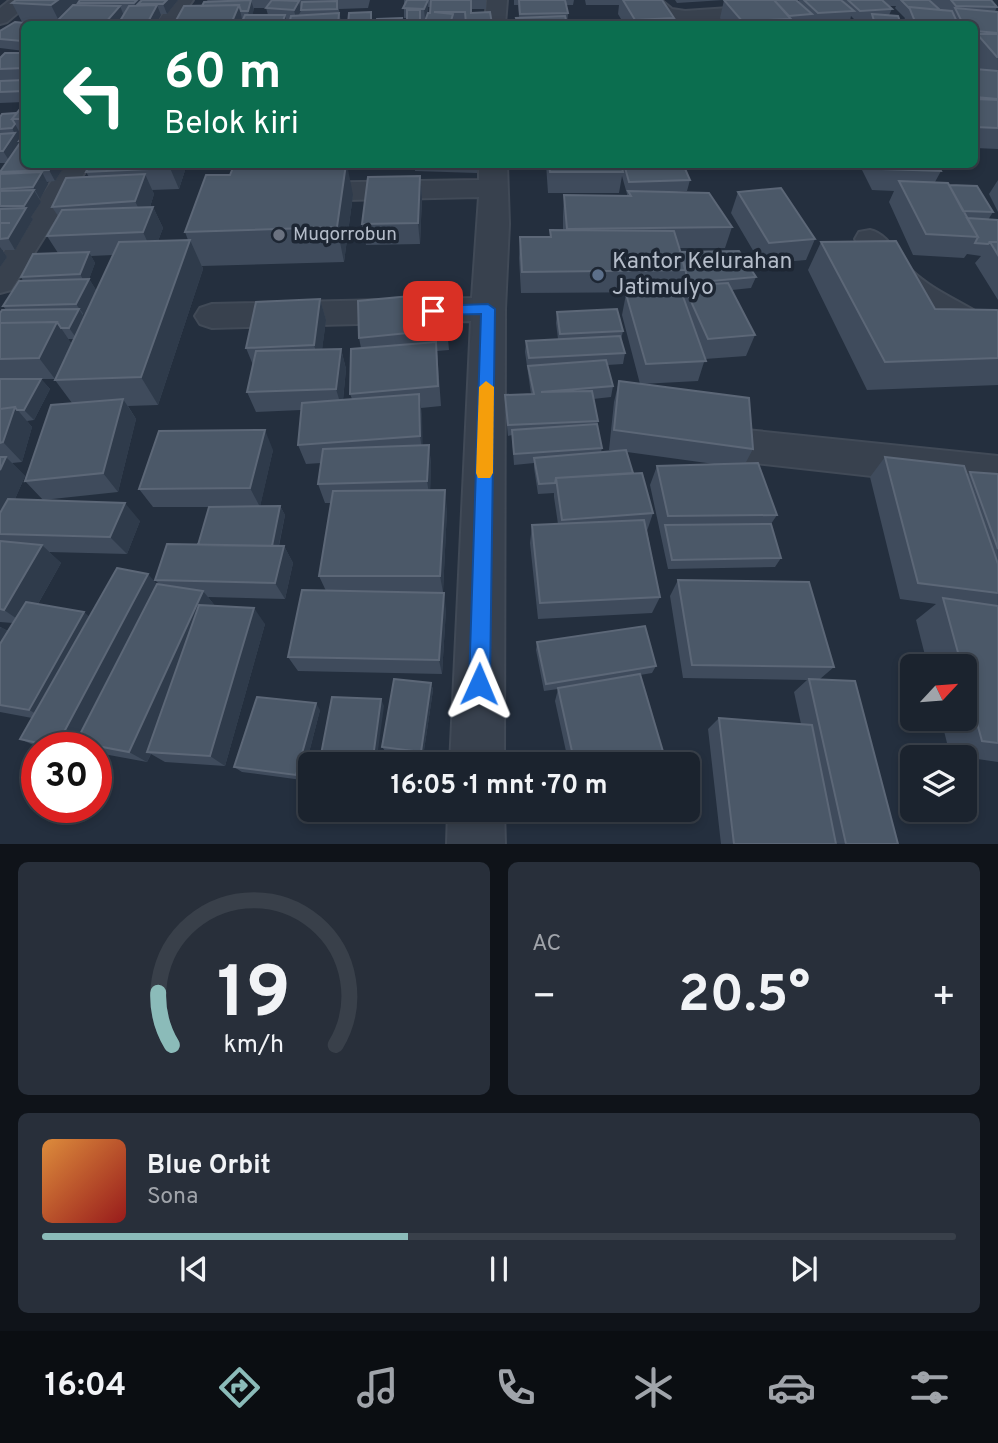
<!DOCTYPE html>
<html lang="id">
<head>
<meta charset="utf-8">
<style>
  :root { --surface:#1b232e; --page:#282f3a; --text:#f1f3f6; --muted:#a0a4aa; --line:#39404a; --accent:#8bbbb9 }
  body { margin:0; font-family:Overpass,sans-serif; background:var(--page); color:var(--text); height:100vh; display:flex; flex-direction:column; font-size:26px; white-space:nowrap }
  * { box-sizing:border-box; margin:0 }
  p { font-size:23px; color:var(--muted) }
  .icon { flex:none; width:38px; height:38px; fill:none; stroke:currentColor; stroke-width:2; stroke-linecap:round; stroke-linejoin:round }
  .map { position:relative; height:844px; overflow:hidden }
  .panel { display:flex; flex-direction:column; gap:18px; padding:18px; background:#0f1319; flex:1 }
  .panel>* { flex:none }
  .guide { position:absolute; left:21px; top:21px; width:957px; height:147px; border-radius:10px; box-shadow:0 4px 10px #0003,0 0 0 2px var(--line); background:#0b6e4f; color:#fff; overflow:hidden }
  .needle { width:46px; rotate:64deg }
  .controls { position:absolute; left:900px; top:654px; display:grid; gap:14px }
  .controls a { display:grid; place-items:center; width:77px; height:77px; border-radius:10px; background:var(--surface); box-shadow:0 4px 10px #0003,0 0 0 2px var(--line); font-size:35px }
  .speed { position:absolute; left:21px; top:732px; display:flex; gap:14px; font-size:35px; font-weight:700; text-align:center }
  .speed>* { display:grid; place-content:center; width:91px; height:91px; border-radius:50%; background:var(--surface); box-shadow:0 4px 10px #0003,0 0 0 2px var(--line); line-height:1 }
  .speed .limit { border:10px solid #d22; background:#fff; color:#111 }
  .pin { position:absolute; display:grid; place-items:center; width:60px; height:60px; color:#fff; margin:-30px; border-radius:14px; box-shadow:0 4px 10px #0006 }
  .me { position:absolute; width:77px; margin:-38px; rotate:1deg; stroke-linejoin:round; filter:drop-shadow(0 0 5px #0008) }
  .turn { display:flex; align-items:center; gap:24px; height:147px; padding:0 28px; font-size:32px }
  .turn .icon { width:91px; height:91px; stroke-width:2.5 }
  .turn b { display:block; font-size:49px; line-height:60px }
  .big { font-size:52px; font-weight:700; line-height:1.1 }
  .panel .card { flex:1; display:flex; flex-direction:column; justify-content:center; gap:10px; min-width:0; padding:0 24px; border-radius:10px; background:var(--page) }
  .panel .dial { align-items:center; gap:0 }
  .dial svg { height:182px; overflow:visible; fill:none; stroke:var(--line); stroke-width:7; stroke-linecap:round; text-anchor:middle }
  .dial text { fill:var(--text); stroke:none }
  .song { display:flex; align-items:center; gap:21px }
  .cover { width:84px; height:84px; border-radius:10px; background:linear-gradient(135deg,hsl(30 70% 55%),hsl(0 70% 35%)) }
  .played { height:7px; border-radius:4px; background:linear-gradient(90deg,var(--accent) 40%,var(--line) 40%) }
  .keys { display:flex; justify-content:space-around; direction:ltr }
  .heat { display:flex; justify-content:space-between; align-items:center; font-size:38px; direction:ltr }
  .panel .tiles { flex:1; display:grid; gap:18px; grid-template-columns:1fr 1fr }
  .card:last-child { grid-column:span 2 }
  .trip { position:absolute; left:298px; top:752px; width:402px; height:70px; border-radius:10px; background:var(--surface); box-shadow:0 4px 10px #0003,0 0 0 2px var(--line); font-weight:700; line-height:70px; text-align:center }
  .tab-bar { display:flex; height:112px; justify-content:space-around; align-items:center; background:#0b0e12; color:var(--muted) }
  .tab-bar .icon { width:49px; height:49px }
  .tab-bar .on { color:var(--accent) }
  .tab-bar b { font-size:32px; color:var(--text) }
  .map>svg:first-child { display:block }
  .lines { fill:none; stroke-linecap:round; stroke-linejoin:round }
  .street-casing { stroke:#414a57; stroke-width:4 }
  .street { fill:#38414e; fill-rule:evenodd }
  .wall { fill:#3f4b5c; fill-rule:evenodd }
  .shaded-wall { fill:#2f3b4b }
  .building { fill:#4b5868; stroke:#5c6777; stroke-width:2 }
  .route { fill:#1a73e8; stroke:#114b97; stroke-width:2 }
  .slow { fill:#f59e0b }
  .worship-dot { fill:#6b7280; stroke:#1d2633; stroke-width:2.5 }
  .service-dot { fill:#5c6f8a; stroke:#1d2633; stroke-width:2.5 }
  .labels { text-anchor:middle; dominant-baseline:central; stroke-width:7; stroke-linejoin:round; paint-order:stroke }
  .far-poi-label { font-size:19px; fill:#b4bcc9; stroke:#1d2633; text-anchor:start }
  .poi-label { font-size:23px; fill:#b4bcc9; stroke:#1d2633; text-anchor:start }
</style>
</head>
<body>
<div class="map">
<svg width="998" height="845" viewBox="0 0 998 845">
  <rect width="100%" height="100%" fill="#242f3e"/>
  <g class="lines">
    <defs>
      <path id="street" d="M10,0H33L7,22L0,24V8Z
        M173,0H193L176,24H156Z
        M487,0H507L505,24H485Z
        M640,0H661L672,9L685,11L729,8L736,10L739,14L736,18L729,20C696,23 661,30 640,0Z
        M63,164H90L11,290L0,293V258Z
        M479,164H507L509,224L505,309L504,765H450L471,321L212,328L200,324L195,316L200,308L212,304L472,298L479,197L301,201L291,198L287,192L291,186L301,183L479,180Z
        M870,230C889,234 897,257 911,270C936,294 971,305 998,326V359L986,355L965,336L897,293L881,277L855,239L859,232Z
        M746,430L998,456V490L746,462L732,457L726,446L732,435Z
        M448,810H504L505,845H447Z"/>
    </defs>
    <!-- street casing -->
    <use href="#street" class="street-casing"/>
    <!-- street -->
    <use href="#street" class="street"/>
  </g>
  <!-- wall -->
  <path class="wall" d="M16,0H178L167,14H161L156,24H58L22,22L12,3Z
    M207,0H289L288,1H299L298,0H370L368,8L339,9L341,24H289L290,19H286L287,24H174L208,2ZM254,8H266L268,15H252Z
    M404,0H486V9H471V13L492,24H466L465,22H454V24L430,13L431,7H428V10L425,19H421V24H407V18H404Z
    M514,0H574L573,5H566L568,13L567,24H516V18L519,17L518,5H514Z
    M585,0H662L674,18L673,24H624L618,14L619,5H586Z
    M675,0H796L798,2L799,0H841L843,2V0H929L930,1L931,0H991L997,7L995,11L998,12V149L975,148V69L981,70L975,63V24H902L905,18L895,8L896,6H889L892,9L889,15L901,24H868L870,20L856,21L851,16L850,21L815,23L810,19L809,24H724L720,18L724,0L677,3Z
    M24,24V51L0,48V31Z
    M24,53V102L0,103V58Z
    M24,104V164H66L55,181L47,182L48,184L39,199L41,202L31,217L33,219L15,250H2L7,257L0,267V171L6,163H0V117L17,113Z
    M187,164L179,189L152,190L154,194L150,207H153L163,228L158,241L188,240L185,232L353,195L344,262L202,266L203,269L158,405L128,406L136,419L118,492L43,500L25,481L72,403L55,380L74,339H68L71,343L55,379H41L50,389L34,420L27,421L32,427L22,462L12,463L25,476L15,499L140,521L127,554L49,552L61,563L38,604L90,617L157,584H159L155,580L198,545L209,507H153L139,489L273,450L260,506H280L285,515L279,546H284L293,563L285,599L208,597L215,606L265,624L225,766L165,762L151,754L147,762L98,753L96,752V747H87L84,746L83,747H38L20,739L32,718L0,712V627L8,631L13,623L0,622V313L6,310L3,306L23,281L21,277L58,253L47,236L58,216L52,207L89,177L86,172ZM113,255L84,317L83,315L96,290L89,279L95,263L91,256Z
    M371,164H408V166L372,165Z
    M415,164H478L477,173L415,171Z
    M546,164H683L690,180L687,191L668,192L732,227L725,248H679L680,252L756,277L751,288L732,290L755,335L746,356L705,359L698,381L641,384L753,449L745,464L777,515L771,524L781,558L775,567L668,569L650,485L657,466L714,464L627,452L633,473L653,513L647,531L660,597L652,613L538,619L530,543L532,525L558,524L554,497V493L538,494L534,468V463L514,465L512,435L508,436L505,406V395L531,394L525,352L526,341L558,339L556,323L557,312L623,331L621,340L625,353L623,364L607,365L613,386L611,397L593,399L598,421L597,426L602,448L601,452L617,451L609,450L614,402L619,381L640,384L622,315L626,294L678,292L521,293L519,258L520,237H550V230H563V216L564,195L627,196V194L622,176L619,193H548ZM683,282L684,287L682,294L680,292Z
    M859,164H937L941,171L935,182L949,185L993,212L988,220H998V300L975,263L981,256L967,254L964,258L913,255L889,202L894,191L872,190Z
    M420,176L422,197L420,244L366,245L362,224Z
    M998,180V212L989,194Z
    M738,192L815,239L806,260L761,264L731,213Z
    M821,242L935,309L998,311V385L867,390L808,270Z
    M320,299L326,320L322,349H341L346,369L343,400L352,399L350,394L361,348L359,338L447,329L449,350L437,351L441,406L421,408L422,445H429L431,465L430,490L447,509L443,592H403L446,609L442,674L298,671L288,657L326,591L319,576L331,503H325L318,484L321,463L306,464L298,445L301,410L256,412L247,392L253,365L246,348Z
    M885,457L967,475L970,472L998,474V762L950,755L941,719H964V667H928L916,620L936,604L900,599L870,477Z
    M678,580L834,667L820,679L898,844H721L708,729L719,718L801,724L794,692L807,680L683,678L670,596Z
    M537,642L656,666L652,673L640,675L667,765H569L555,701L558,689L544,691L536,650Z
    M431,683L433,690L423,757L386,752L382,747Z
    M320,710L302,780L242,772L234,767Z
    M578,810H645L581,823Z"/>
  <!-- shaded-wall -->
  <path class="shaded-wall" d="M58,0H89L78,3L80,7L59,21L51,5Z
    M137,0H149L138,4L140,10L138,13L134,3Z
    M167,0H178L167,14L163,4Z
    M251,0L254,10L250,21L248,11Z
    M428,0V10L425,19L424,9Z
    M299,1L301,11L296,19L294,10Z
    M157,5L161,15L156,24H151L149,20Z
    M239,5L243,24H231Z
    M120,6L124,16L116,24L105,22Z
    M285,15L287,24H282Z
    M15,124L21,135L19,139L22,145L10,162L3,151L15,134L12,128Z
    M53,164H66L55,181L49,170Z
    M172,164H187L179,189L170,168Z
    M346,164H347L353,195L344,262L337,227Z
    M42,172L48,184L40,199L33,187Z
    M145,174L154,194L145,222L135,201Z
    M420,176L422,197L420,244L418,223Z
    M34,190L41,202L31,217L33,219L15,250L8,238L25,208L24,206Z
    M153,207L163,228L153,254L143,232Z
    M190,240L203,269L158,405L141,377Z
    M0,247L7,257L0,267Z
    M89,252L95,263L88,282L89,279L96,290L84,315L76,304L86,285L80,274Z
    M320,299L326,320L320,366L314,345Z
    M79,309L86,320L77,339L69,328Z
    M57,322L71,343L55,379L39,358Z
    M341,349L346,369L342,409L336,389Z
    M41,379L50,389L34,420L24,410Z
    M419,394L422,414L423,456L420,436Z
    M123,399L136,419L118,492L103,473Z
    M15,407L32,427L22,462L3,442Z
    M265,430L273,450L260,507L250,488Z
    M429,445L431,465L430,500L427,481Z
    M6,457L25,476L0,534V470Z
    M445,490L447,509L443,592L440,576Z
    M125,503L140,521L127,554L110,537Z
    M280,506L285,515L276,558L271,549Z
    M42,545L61,563L26,625L4,610Z
    M284,546L293,563L285,599L275,583Z
    M148,574L163,591L76,742L84,746L83,747H56Z
    M203,591L216,607L147,752L151,754L147,762L129,752Z
    M444,593L446,609L442,674L439,660Z
    M254,608L265,624L225,766L210,756Z
    M84,612L102,627L52,722L29,710Z
    M1,627L24,642L0,682V629Z
    M431,683L433,690L423,757L421,752Z
    M381,699L384,706L376,765H372Z
    M316,703L320,710L302,780L296,775Z"/>
  <!-- building -->
  <path class="building" d="M16,0H58L51,5L12,3Z
    M80,0H137L134,3H78Z
    M142,0H167L163,4H138Z
    M251,0L248,11H241L239,5L202,6L204,2Z
    M272,0L299,1L294,10L266,8Z
    M407,0H428L424,9L403,8Z
    M431,0H471V13L490,12L492,24H466L465,12H434L453,14L450,24H424L428,13H430Z
    M519,0H565L568,13L520,14Z
    M623,0H662L674,18L635,20Z
    M724,0H774L791,19L742,21Z
    M774,0H796L812,14L789,16Z
    M804,0H841L854,11L818,13Z
    M848,0H882L892,9L860,11Z
    M901,0H929L940,10L909,7L910,9Z
    M951,0H991L997,7L956,6Z
    M337,1V9L301,10L302,2Z
    M73,5L120,6L106,22L57,21Z
    M157,5L149,20L120,21L129,6Z
    M239,5L231,24H174L184,6Z
    M909,7L952,11L958,24H916Z
    M955,8L998,12V33L975,31V24H963Z
    M407,10H420V24H407Z
    M371,12V24H348L349,13Z
    M339,13L338,24H289L291,16Z
    M872,14L898,16L901,24H875Z
    M245,15H285L282,24H241Z
    M565,16L567,24H518L516,18Z
    M402,18L401,24H376L377,19Z
    M142,21L140,24H66L68,22Z
    M15,22L35,24H24V39L22,41L0,39V31Z
    M977,34H998V57H997Z
    M5,53H24V68L0,69V58Z
    M975,69L998,71V99L975,97Z
    M24,80V91L0,92V81Z
    M975,99L998,100V128L975,127Z
    M24,104V119H12Z
    M17,113L12,119L15,124L12,128L0,129V117L2,114Z
    M15,133L3,151H0V134Z
    M24,134V141H19Z
    M20,143H24V164H53L49,170L0,172Z
    M90,164H172L170,168L86,172Z
    M346,164L337,227L185,232L206,175H230L234,165Z
    M549,164H621L623,172H550Z
    M624,164H683L690,180L629,182Z
    M880,164H937L941,171L882,169Z
    M42,172L33,187L0,189V174Z
    M145,174L135,201L52,207L66,178Z
    M420,176L418,223L362,224L368,177Z
    M899,181L948,183L978,237L926,234Z
    M949,185L977,186L993,212L963,211Z
    M781,188L815,239L769,243L738,192Z
    M34,190L24,206H0V191Z
    M628,191L709,193L732,227L567,229L564,195L631,196Z
    M153,207L143,232L47,236L62,210Z
    M26,208L8,238L0,239V223H10H0V209Z
    M967,218L998,220V242H990L988,244L975,243L978,237Z
    M550,230L674,231L686,270L522,272L520,237H551Z
    M190,240L141,377L55,380L119,242Z
    M896,241L935,309L997,310L998,311V358L885,362L821,242Z
    M990,242H998V255Z
    M739,251L756,277L689,283L680,252Z
    M89,252L80,274L21,277L33,254Z
    M89,279L76,304L3,306L19,281Z
    M728,283L755,335L708,339L684,286Z
    M681,291L706,361L646,364L626,294Z
    M442,293L447,329L359,338L358,301Z
    M320,299L314,345L246,348L256,302Z
    M79,309L69,328H61L57,322L0,323V313L2,310Z
    M617,309L623,331L560,334L557,312Z
    M57,322L39,358L0,359V323Z
    M620,336L625,353L529,358L526,341Z
    M436,342L438,386L350,394L351,349Z
    M341,349L336,389L247,392L256,351Z
    M606,360L613,386L541,392L592,391L598,421L508,425L505,395L534,394L528,366Z
    M0,379H41L24,410H17L15,407L0,409Z
    M619,381L749,398L753,449L614,430Z
    M419,394L420,436L298,445L302,403Z
    M123,399L103,473L25,481L51,405Z
    M15,407L3,442L0,443V409Z
    M597,424L602,448L514,454L512,430Z
    M265,430L250,488L139,489L159,431Z
    M429,445L427,481L318,484L323,449Z
    M626,450L633,473L556,478L555,483L539,484L534,458Z
    M0,457H6L0,470Z
    M885,457L964,466L998,564V593L918,583Z
    M758,463L777,515L668,516L657,466Z
    M970,472L998,474V549Z
    M642,473L653,513L562,520L556,478Z
    M445,490L440,576H319L333,491Z
    M8,499L125,503L110,537L0,534V513Z
    M280,506L272,546L198,545L209,507Z
    M644,520L660,597L540,603L532,525Z
    M771,524L781,558L672,560L665,525Z
    M0,541L42,545L4,610L0,609Z
    M167,544L284,546L275,583L155,580Z
    M117,568L148,574L56,747L20,739Z
    M678,580L809,582L834,667L692,665Z
    M157,584L203,591L129,752L76,742Z
    M302,590L444,593L439,660L288,657Z
    M943,598L998,606V743L982,741L964,675V667H962Z
    M26,602L84,612L29,710L0,705V644Z
    M199,605L254,608L210,756L147,752Z
    M645,626L656,666L546,684L537,642Z
    M640,674L667,765H575L558,688Z
    M394,679L431,683L421,752L382,747Z
    M809,679L855,681L898,844H846Z
    M257,697L316,703L296,775L234,767Z
    M332,697L381,699L372,765H319Z
    M719,718L812,725L836,844H734Z
    M585,810H612L586,815Z"/>
  <!-- route -->
  <path class="route" d="M488,304L495,309L490,684L487,692L479,695L472,692L469,684L481,314L433,315L426,311L433,306Z"/>
  <!-- slow -->
  <path class="slow" d="M486,381L494,387L493,473L490,478H478L476,473L479,387Z"/>
  <!-- markers -->
  <circle class="worship-dot" cx="279" cy="235" r="7"/>
  <circle class="service-dot" cx="598" cy="275" r="7"/>
  <g class="labels">
    <!-- far-poi labels -->
    <g class="far-poi-label">
      <text x="293" y="235">Muqorrobun</text>
    </g>
    <!-- poi labels -->
    <g class="poi-label">
      <text x="612" y="262">Kantor Kelurahan<tspan x="612" dy="26">Jatimulyo</tspan></text>
    </g>
  </g>
</svg>
<div class="controls">
<a><svg class="needle" viewBox="-14 -14 28 28"><path d="M0-13l5 13h-10z" fill="#e53935"/><path d="M0 13l5-13h-10z" fill="#a0a4aa"/></svg></a>
<a><svg class="icon" aria-label="layers" viewBox="0 0 24 24"><path d="M12 4l9 5-9 5-9-5zM3 14l9 5 9-5"/></svg></a>
</div>
<div class="speed"><div class="limit">30</div></div>
<div class="pin" style="left:433px;top:311px;background:#d93025"><svg class="icon" aria-label="arrive" viewBox="0 0 24 24"><path d="M6 21V4h12l-3 4 3 4H6"/></svg></div>
<svg class="me" style="left:479px;top:684px" viewBox="-20 -20 40 40"><path d="M0-17L14 15 0 8-14 15z" fill="#1a73e8" stroke="#fff" stroke-width="4"/></svg>
<div class="trip">16:05 · 1 mnt · 70 m</div>
<div class="guide">
<div class="turn"><svg class="icon" aria-label="left" viewBox="0 0 24 24"><path d="M17 20v-9H6M10 6l-5 5 5 5"/></svg><div><b>60 m</b>Belok kiri</div></div>
</div>
</div>
<section class="panel">
<div class="tiles">
<div class="card dial"><svg viewBox="0 0 100 80">
<path d="M14 69A42 42 0 1 1 86 69"/>
<path d="M14 69A42 42 0 0 1 8 46" stroke="#8bbbb9"/>
<text x="50" y="56" font-size="32" font-weight="700">19</text>
<text x="50" y="72" font-size="11">km/h</text>
</svg></div>
<div class="card"><p>AC</p>
<div class="heat"><a>−</a><b class="big">20.5°</b><a>+</a></div>
</div>
<div class="card">
<div class="song"><i class="cover"></i><div><b>Blue Orbit</b><p>Sona</p></div></div>
<div class="played"></div>
<div class="keys"><svg class="icon" aria-label="previous" viewBox="0 0 24 24"><path d="M18 5L8 12l10 7zM5 5v14"/></svg><svg class="icon" aria-label="pause" viewBox="0 0 24 24"><path d="M8 5v14M16 5v14"/></svg><svg class="icon" aria-label="next" viewBox="0 0 24 24"><path d="M6 5l10 7-10 7zM19 5v14"/></svg></div>
</div>
</div>
</section>
<nav class="tab-bar">
<b>16:04</b>
<svg class="icon on" aria-label="directions" viewBox="0 0 24 24"><path d="M12 3l9 9-9 9-9-9zM9 14v-3h6M13 9l2 2-2 2"/></svg>
<svg class="icon" aria-label="music" viewBox="0 0 24 24"><path d="M9 18V5l10-2v13"/><circle cx="6" cy="18" r="3"/><circle cx="16" cy="16" r="3"/></svg>
<svg class="icon" aria-label="phone" viewBox="0 0 24 24"><path d="M5 4h4l2 5-3 2q2 4 5 5l2-3 5 2v4C11 20 4 13 5 4z"/></svg>
<svg class="icon" aria-label="climate" viewBox="0 0 24 24"><path d="M12 3v18M4 7l16 10M4 17L20 7"/></svg>
<svg class="icon" aria-label="car" viewBox="0 0 24 24"><path d="M5 17H2v-5l4-1 3-4h7l3 4 3 1v5h-3M9 17h6M6 11h13"/><circle cx="7" cy="17" r="2"/><circle cx="17" cy="17" r="2"/></svg>
<svg class="icon" aria-label="filters" viewBox="0 0 24 24"><path d="M4 7h16M4 17h16"/><circle cx="9" cy="7" r="2"/><circle cx="15" cy="17" r="2"/></svg>
</nav>
</body>
</html>
